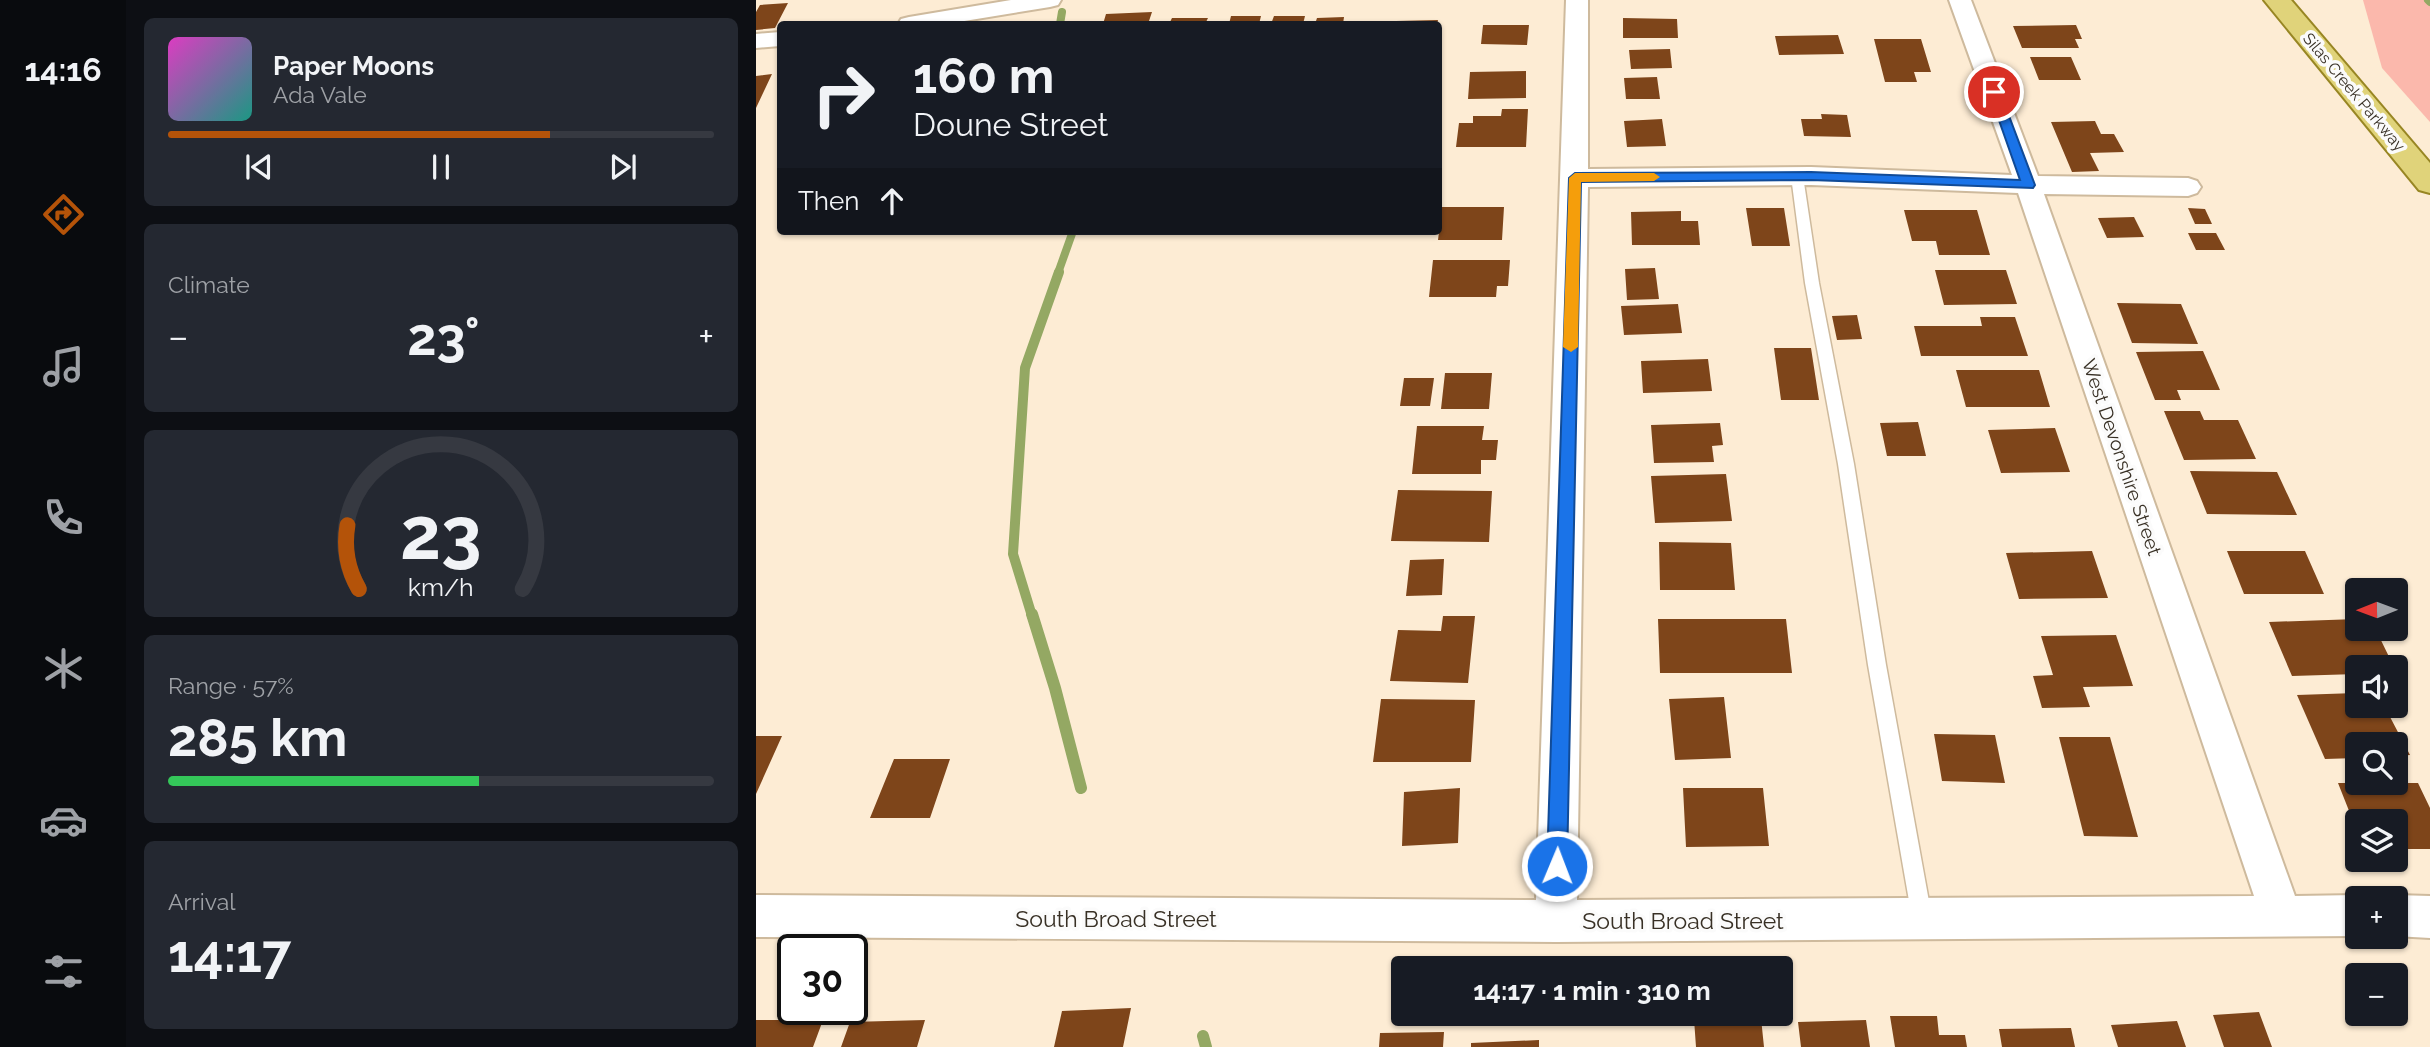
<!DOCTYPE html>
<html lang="en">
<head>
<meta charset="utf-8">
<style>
  :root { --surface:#171b24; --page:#242831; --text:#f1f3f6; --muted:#9ea1a6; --line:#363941; --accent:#b45309 }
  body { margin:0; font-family:Raleway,sans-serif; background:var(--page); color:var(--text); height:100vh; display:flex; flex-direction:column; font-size:26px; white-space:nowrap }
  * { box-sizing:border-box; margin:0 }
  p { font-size:23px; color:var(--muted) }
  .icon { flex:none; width:38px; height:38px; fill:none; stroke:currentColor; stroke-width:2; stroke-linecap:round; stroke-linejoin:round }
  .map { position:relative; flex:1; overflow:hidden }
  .side { display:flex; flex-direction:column; gap:18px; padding:18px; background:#0d0f14; width:630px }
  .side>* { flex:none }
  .hud { position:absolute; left:21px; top:21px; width:665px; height:214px; border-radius:7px; box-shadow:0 2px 5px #0004; background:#171b24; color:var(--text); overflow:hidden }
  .needle { width:46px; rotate:269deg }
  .controls { position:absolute; left:1589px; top:578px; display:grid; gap:14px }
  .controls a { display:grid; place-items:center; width:63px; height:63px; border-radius:7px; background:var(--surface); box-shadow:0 2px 5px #0004; font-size:35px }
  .speed { position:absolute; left:21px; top:934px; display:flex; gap:14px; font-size:35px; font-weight:700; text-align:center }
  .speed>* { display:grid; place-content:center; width:91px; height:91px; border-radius:50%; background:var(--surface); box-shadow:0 2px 5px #0004; line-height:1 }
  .speed .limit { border:4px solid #111; border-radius:10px; background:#fff; color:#111 }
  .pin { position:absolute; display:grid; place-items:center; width:60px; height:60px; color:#fff; margin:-30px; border:4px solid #fff; border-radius:50%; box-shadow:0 2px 7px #0007 }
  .me { position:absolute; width:77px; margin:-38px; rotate:1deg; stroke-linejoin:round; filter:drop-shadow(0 0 5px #0008) }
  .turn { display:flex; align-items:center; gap:24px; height:147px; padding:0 21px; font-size:32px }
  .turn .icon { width:91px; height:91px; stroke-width:2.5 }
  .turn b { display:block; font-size:49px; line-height:60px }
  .then { display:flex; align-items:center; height:66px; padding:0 21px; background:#0003; gap:14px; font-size:26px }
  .big { font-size:52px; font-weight:700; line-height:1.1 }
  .side .widget { flex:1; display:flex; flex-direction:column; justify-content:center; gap:10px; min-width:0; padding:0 24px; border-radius:10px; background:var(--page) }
  .side .dial { align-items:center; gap:0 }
  .dial svg { height:182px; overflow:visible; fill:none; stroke:var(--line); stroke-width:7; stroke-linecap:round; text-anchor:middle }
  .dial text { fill:var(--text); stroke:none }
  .song { display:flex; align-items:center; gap:21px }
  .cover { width:84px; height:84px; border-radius:10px; background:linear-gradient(135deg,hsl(310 70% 55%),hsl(170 70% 35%)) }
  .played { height:7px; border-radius:4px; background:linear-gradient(90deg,var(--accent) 70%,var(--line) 70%) }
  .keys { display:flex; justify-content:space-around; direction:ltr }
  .heat { display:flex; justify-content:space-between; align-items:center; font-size:38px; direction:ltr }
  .charge { height:10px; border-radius:5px; background:linear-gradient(90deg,#34c759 57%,var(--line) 0) }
  .trip { position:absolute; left:635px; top:956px; width:402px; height:70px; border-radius:7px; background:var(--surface); box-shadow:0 2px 5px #0004; font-weight:700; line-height:70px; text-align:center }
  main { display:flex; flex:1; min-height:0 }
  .menu { display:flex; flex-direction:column; width:126px; justify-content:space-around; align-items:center; background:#090b0e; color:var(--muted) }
  .menu .icon { width:49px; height:49px }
  .menu .on { color:var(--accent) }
  .menu b { font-size:32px; color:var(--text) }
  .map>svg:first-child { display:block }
  .green { fill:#fbb8ac }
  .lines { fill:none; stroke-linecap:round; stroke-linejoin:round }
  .stream-far2 { stroke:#94a863; stroke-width:8 }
  .stream-far1 { stroke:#94a863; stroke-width:10 }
  .stream { stroke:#94a863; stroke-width:12 }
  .building { fill:#7e451a }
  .service-casing { stroke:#ceba9d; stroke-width:3 }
  .minor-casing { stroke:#ceba9d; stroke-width:4 }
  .primary-casing { stroke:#988623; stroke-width:4 }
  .service { fill:#fff; fill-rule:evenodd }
  .minor { fill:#fff; fill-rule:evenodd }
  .primary { fill:#e0d37a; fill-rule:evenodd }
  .route { fill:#1a73e8; stroke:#114b97; stroke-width:2 }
  .slow { fill:#f59e0b }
  .labels { text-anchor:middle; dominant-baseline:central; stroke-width:7; stroke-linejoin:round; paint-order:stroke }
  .far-street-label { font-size:16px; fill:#383025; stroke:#fbfbfb }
  .street-label { font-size:19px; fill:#383025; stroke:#fbfbfb }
  .near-street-label { font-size:23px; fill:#383025; stroke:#fbfbfb }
</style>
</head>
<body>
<main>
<nav class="menu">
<b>14:16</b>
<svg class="icon on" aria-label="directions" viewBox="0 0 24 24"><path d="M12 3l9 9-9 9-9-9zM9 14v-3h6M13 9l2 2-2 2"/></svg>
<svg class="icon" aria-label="music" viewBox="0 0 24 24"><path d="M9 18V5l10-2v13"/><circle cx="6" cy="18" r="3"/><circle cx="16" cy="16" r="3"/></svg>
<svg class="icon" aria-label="phone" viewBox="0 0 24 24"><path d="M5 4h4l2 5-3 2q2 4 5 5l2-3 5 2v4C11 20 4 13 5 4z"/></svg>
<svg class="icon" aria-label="climate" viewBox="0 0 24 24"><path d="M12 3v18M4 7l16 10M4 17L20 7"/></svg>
<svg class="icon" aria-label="car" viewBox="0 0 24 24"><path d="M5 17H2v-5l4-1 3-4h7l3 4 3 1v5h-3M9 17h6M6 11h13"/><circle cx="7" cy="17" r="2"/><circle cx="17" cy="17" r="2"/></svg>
<svg class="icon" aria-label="filters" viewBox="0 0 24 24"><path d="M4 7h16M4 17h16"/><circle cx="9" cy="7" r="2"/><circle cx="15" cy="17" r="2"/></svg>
</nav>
<section class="side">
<div class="widget">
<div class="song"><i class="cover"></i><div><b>Paper Moons</b><p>Ada Vale</p></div></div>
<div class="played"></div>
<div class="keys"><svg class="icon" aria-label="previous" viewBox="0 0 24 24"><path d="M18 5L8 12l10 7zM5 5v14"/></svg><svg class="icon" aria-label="pause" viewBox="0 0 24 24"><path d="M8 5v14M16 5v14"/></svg><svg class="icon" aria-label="next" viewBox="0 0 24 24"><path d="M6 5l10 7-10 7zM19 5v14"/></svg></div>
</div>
<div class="widget"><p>Climate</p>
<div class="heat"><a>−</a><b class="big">23°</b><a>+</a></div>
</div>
<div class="widget dial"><svg viewBox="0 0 100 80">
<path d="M14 69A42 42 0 1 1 86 69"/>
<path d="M14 69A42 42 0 0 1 9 41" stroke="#b45309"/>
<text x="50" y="56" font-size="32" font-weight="700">23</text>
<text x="50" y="72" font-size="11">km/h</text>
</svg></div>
<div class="widget"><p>Range · 57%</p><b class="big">285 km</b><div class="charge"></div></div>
<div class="widget"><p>Arrival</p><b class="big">14:17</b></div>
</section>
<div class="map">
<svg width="1674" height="1047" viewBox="0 0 1674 1047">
  <rect width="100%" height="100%" fill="#fdecd4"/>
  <!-- green -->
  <path class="green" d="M1607,0H1674V122L1626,68Z"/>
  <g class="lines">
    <!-- stream-far2 -->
    <path class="stream-far2" d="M1672,0L1674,2
      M304,24L306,12
      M302,273L317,231"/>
    <!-- stream-far1 -->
    <path class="stream-far1" d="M276,616L257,554L269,368L303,272"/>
    <!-- stream -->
    <path class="stream" d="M276,614L299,688L325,788
      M447,1036L450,1047"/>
  </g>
  <!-- building -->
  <path class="building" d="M32,3L19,28L0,30V12L4,5Z
    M396,12L392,24H347L350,14Z
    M475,16H505L503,24H473Z
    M518,16H549L547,24H515Z
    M588,17L587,24H559L561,18Z
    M416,18H452L449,24H413Z
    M867,18L921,19L922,38H867Z
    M682,20L681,24H640V21Z
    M727,25H773L771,45L725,44Z
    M1320,25L1326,39H1319L1323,48H1266L1257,26Z
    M1082,35L1088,54L1023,55L1019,36Z
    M1118,39H1165L1175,72H1158L1161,82H1129Z
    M914,49L916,68L875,69L873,50Z
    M1274,57H1315L1325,80H1283Z
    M770,71V98L712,99L714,72Z
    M16,74L0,108V76Z
    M901,77L904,99H870L868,78Z
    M746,109H772L770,147H700L703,123H717V116H745Z
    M1065,114L1091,115L1095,137L1048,136L1045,119H1066Z
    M906,119L910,146L871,147L868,121Z
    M1339,121L1345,134H1358L1368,152L1334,153L1343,171L1316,172L1295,122Z
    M686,207H748L746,240H682Z
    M990,208H1028L1034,246H996Z
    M1432,208L1449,209L1456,224H1439Z
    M1148,210H1221L1234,255H1183L1180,241H1156Z
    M925,211V221H942L944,245H876L875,212Z
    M1378,217L1388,237L1351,238L1342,218Z
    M1432,233H1460L1469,250H1440Z
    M677,260H754L752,286H741L740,297H673Z
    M899,268L903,299L871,300L869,269Z
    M1179,270H1250L1261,304L1188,305Z
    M1361,303L1425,304L1442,344L1376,343Z
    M922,304L926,333L868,335L865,306Z
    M1101,315L1106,339L1081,340L1076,316Z
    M1224,317H1259L1272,356H1165L1158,326H1226Z
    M1018,348H1055L1063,400H1025Z
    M1447,351L1464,390H1421L1425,400H1399L1380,352Z
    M952,359L956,391L887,393L885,361Z
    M1200,370H1283L1294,407H1210Z
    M689,373H736L733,409H685Z
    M648,378H678L674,406H644Z
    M1408,411H1444L1448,420H1482L1500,459L1428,460Z
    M1162,422L1170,456H1131L1124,423Z
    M964,423L967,445L956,446L958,462L898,463L895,425Z
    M661,426H728L726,440H742L740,460H725V474H656Z
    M1299,428L1314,472L1245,473L1232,430Z
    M1434,471L1521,472L1541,515L1451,514Z
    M970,474L976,521L899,523L895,476Z
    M642,490L736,491L733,542L635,541Z
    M903,542L975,543L979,590H904Z
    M1336,551L1352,598L1263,599L1250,553Z
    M1471,551H1549L1568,594H1488Z
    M688,559L686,595L650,596L654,560Z
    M687,616H719L712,683L634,681L642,630L685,631Z
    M902,619H1030L1036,673H904Z
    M1601,619V628H1619L1638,667H1601V674L1536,676L1513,622Z
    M1360,635L1377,686L1327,687L1334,707L1286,708L1277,676L1297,675L1285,636Z
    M1600,693L1601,705H1605L1611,716L1633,715L1654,755L1640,756V744H1601V758L1569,759L1541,695Z
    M968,697L975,758L919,760L913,699Z
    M625,699L719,700L715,762H617Z
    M1178,734L1239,735L1249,783L1186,781Z
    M0,736H26L0,794Z
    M1303,737H1354L1382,837L1328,836Z
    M138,759H194L174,818H114Z
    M1582,783H1662L1674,808V849H1640V821H1601V831Z
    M704,788L702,843L646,846L648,792Z
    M927,788H1007L1013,846L930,847Z
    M375,1008L367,1047H298L306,1011Z
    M1503,1012L1516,1047H1468L1457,1015Z
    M1134,1016H1181L1183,1035H1209L1211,1047H1139Z
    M1005,1018L1008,1047H940L938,1019Z
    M0,1020H67L57,1047H0Z
    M169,1020L161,1047H85L94,1022Z
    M1110,1020L1114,1047H1045L1042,1022Z
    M1421,1021L1430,1047H1362L1355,1025Z
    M1315,1028L1319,1047H1246L1243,1029Z
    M688,1032L687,1047H623L624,1033Z
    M783,1040V1047H715V1043Z"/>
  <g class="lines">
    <defs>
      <path id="service" d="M1041,172L1047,176L1063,283L1098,464L1130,665L1176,918L1173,925L1166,928L1159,925L1156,918L1112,665L1082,464L1049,283L1035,176Z"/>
      <path id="minor" d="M255,0H305L302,5L294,7L190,24H142L145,19L153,17Z
        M810,0H832V169L1055,167L1256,175L1193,0H1215L1282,176L1432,178L1441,181L1445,187L1441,193L1432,196L1288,194L1539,896L1601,895L1607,898H1601L1602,936L800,942L0,937V895L780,900ZM1055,185L1262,193L1498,896L821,900L832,187Z
        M24,32V46L0,48V34Z
        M1640,895L1674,896V938L1639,936L1640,898H1634Z"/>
      <path id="primary" d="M1508,0H1535L1674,163V193L1663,190Z"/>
    </defs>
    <!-- service casing -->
    <use href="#service" class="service-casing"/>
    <!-- minor casing -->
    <use href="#minor" class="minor-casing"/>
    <!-- primary casing -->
    <use href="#primary" class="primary-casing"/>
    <!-- service -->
    <use href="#service" class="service"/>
    <!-- minor -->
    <use href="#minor" class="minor"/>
    <!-- primary -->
    <use href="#primary" class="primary"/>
  </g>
  <!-- route -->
  <path class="route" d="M1238,89L1244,92L1279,185L1277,188L1055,180L825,182L811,866L808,873L801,876L794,873L791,866L813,178L819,173L1055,172L1264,180L1233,92Z"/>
  <!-- slow -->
  <path class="slow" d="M819,173H898L904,177L898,181L825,182L822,347L815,352L807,347L813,178Z"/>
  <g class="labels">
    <!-- far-street labels -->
    <g class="far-street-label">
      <text transform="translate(1598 92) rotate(50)">Silas Creek Parkway</text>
    </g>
    <!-- street labels -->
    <g class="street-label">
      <text transform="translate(1366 457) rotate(71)">West Devonshire Street</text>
    </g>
    <!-- near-street labels -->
    <g class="near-street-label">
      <text x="360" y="918">South Broad Street</text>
      <text x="927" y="920">South Broad Street</text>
    </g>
  </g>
</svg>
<div class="controls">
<a><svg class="needle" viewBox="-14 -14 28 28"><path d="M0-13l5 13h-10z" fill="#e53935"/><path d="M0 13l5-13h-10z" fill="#9ea1a6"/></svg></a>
<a><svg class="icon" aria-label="sound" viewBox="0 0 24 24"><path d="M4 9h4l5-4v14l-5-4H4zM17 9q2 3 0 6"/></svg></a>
<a><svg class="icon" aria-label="search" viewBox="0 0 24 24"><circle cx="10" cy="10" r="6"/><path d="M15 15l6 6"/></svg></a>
<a><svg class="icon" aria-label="layers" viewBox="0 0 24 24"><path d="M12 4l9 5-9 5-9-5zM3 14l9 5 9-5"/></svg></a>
<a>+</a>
<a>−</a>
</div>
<div class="speed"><div class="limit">30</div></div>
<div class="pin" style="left:1238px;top:92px;background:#d93025"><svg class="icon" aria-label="arrive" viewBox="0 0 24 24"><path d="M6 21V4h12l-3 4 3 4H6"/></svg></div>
<svg class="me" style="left:801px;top:866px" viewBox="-20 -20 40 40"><circle r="17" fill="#1a73e8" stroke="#fff" stroke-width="3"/><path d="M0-11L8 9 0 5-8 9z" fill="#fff"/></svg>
<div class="trip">14:17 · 1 min · 310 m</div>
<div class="hud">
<div class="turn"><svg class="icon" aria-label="right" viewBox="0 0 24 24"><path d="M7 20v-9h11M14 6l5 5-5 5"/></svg><div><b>160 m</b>Doune Street</div></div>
<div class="then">Then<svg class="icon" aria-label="ahead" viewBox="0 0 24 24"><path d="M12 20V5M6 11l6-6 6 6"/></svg></div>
</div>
</div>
</main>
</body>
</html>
